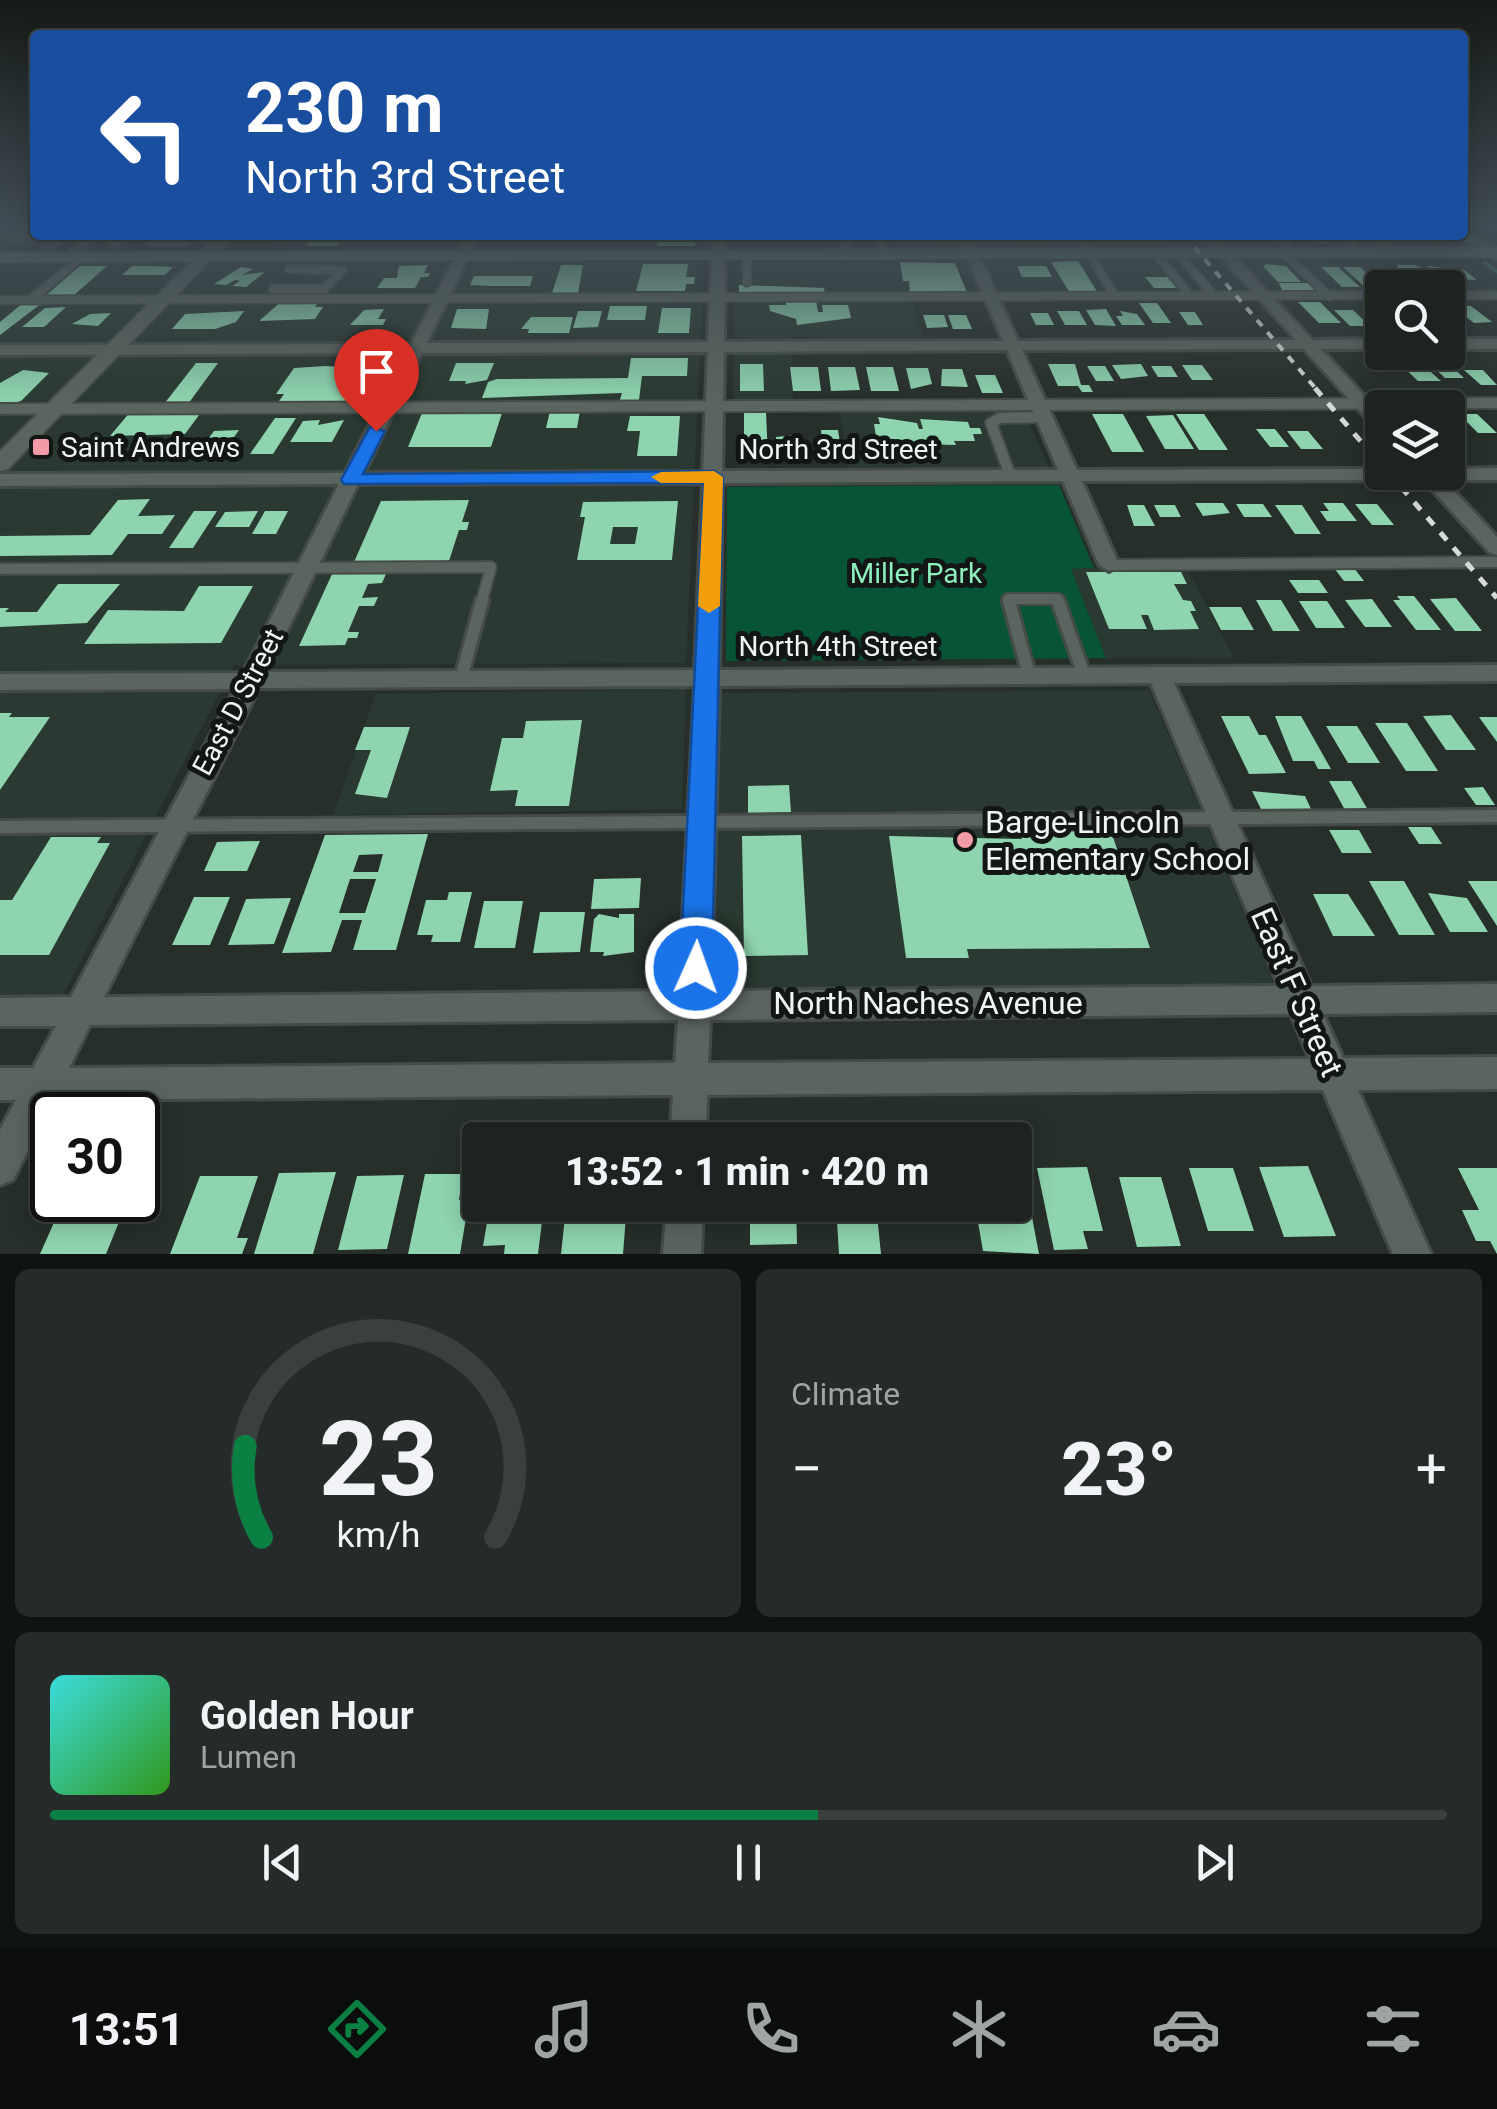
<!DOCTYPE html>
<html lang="en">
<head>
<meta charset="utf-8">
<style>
  :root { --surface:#1c2320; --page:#252b29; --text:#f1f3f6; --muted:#a0a4a5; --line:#3a403e; --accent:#0b8043 }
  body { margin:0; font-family:Roboto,sans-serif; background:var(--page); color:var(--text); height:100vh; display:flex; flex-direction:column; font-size:38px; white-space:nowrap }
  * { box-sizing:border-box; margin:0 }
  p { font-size:32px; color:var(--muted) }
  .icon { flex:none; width:55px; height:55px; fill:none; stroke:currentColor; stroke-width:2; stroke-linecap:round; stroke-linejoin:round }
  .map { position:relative; height:1254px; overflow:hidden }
  .side { display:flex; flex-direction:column; gap:15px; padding:15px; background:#0f1312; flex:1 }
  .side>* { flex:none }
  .banner { position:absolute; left:30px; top:30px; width:1438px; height:210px; border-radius:10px; box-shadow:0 5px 25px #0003,0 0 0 2px var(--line); background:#1a4fa0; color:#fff; overflow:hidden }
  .tools { position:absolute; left:1365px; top:270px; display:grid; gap:20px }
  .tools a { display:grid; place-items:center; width:100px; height:100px; border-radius:10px; background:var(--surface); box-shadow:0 5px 25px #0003,0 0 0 2px var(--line); font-size:50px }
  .speed { position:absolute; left:30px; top:1092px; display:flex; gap:20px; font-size:50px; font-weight:700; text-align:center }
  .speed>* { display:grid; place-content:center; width:130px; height:130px; border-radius:50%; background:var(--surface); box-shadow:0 5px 25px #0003,0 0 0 2px var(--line); line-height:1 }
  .speed .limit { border:5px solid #111; border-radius:15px; background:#fff; color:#111 }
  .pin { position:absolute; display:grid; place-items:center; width:85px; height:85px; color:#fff; margin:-102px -42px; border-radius:50% 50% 50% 0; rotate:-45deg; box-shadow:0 0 10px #0007 }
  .pin .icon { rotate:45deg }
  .me { position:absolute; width:110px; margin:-55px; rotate:2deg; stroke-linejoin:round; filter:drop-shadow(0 0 8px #0008) }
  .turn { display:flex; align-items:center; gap:35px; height:210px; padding:0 50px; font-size:45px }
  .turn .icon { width:130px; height:130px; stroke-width:2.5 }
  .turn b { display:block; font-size:70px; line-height:85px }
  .big { font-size:75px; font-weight:800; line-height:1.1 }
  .side .card { flex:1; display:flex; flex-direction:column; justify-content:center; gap:15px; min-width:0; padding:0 35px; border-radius:15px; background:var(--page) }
  .side .dial { align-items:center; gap:0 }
  .dial svg { height:260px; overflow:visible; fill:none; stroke:var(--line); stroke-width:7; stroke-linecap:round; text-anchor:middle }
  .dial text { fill:var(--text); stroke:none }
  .song { display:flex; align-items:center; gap:30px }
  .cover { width:120px; height:120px; border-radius:15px; background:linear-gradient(135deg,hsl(180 70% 55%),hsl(110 70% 35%)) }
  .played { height:10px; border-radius:5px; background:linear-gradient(90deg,var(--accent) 55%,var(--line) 55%) }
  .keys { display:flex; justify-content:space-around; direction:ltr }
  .heat { display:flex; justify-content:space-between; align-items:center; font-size:55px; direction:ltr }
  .side .tiles { flex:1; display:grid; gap:15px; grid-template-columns:1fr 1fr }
  .card:last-child { grid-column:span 2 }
  .trip { position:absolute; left:462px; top:1122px; width:570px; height:100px; border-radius:10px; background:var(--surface); box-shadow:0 5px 25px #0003,0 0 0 2px var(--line); font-weight:800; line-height:100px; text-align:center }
  .dock { display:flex; height:160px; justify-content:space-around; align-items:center; background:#0b0e0d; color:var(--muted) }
  .dock .icon { width:70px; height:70px }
  .dock .on { color:var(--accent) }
  .dock b { font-size:45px; color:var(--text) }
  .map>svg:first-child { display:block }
  .built { fill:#2a3931 }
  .green { fill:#085436 }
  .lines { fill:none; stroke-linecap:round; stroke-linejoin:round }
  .stream { stroke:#397e5c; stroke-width:4 }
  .building { fill:#8ed4ae; fill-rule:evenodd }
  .service-far2-casing { stroke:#454c48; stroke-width:11 }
  .service-far1-casing { stroke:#454c48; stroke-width:14 }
  .service-casing { stroke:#454c48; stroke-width:18 }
  .minor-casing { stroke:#454c48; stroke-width:6 }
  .tertiary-casing { stroke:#454c48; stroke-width:4 }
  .secondary-casing { stroke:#454c48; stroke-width:4 }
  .service-far2 { stroke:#5b655f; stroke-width:8 }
  .service-far1 { stroke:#5b655f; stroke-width:10 }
  .service { stroke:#5b655f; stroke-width:12 }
  .minor { fill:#5b655f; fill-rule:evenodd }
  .tertiary { fill:#5b655f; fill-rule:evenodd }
  .secondary { fill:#5a816d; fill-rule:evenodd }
  .rail-far1 { stroke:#d5dbd7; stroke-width:4; stroke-dasharray:8 8; stroke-linecap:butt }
  .rail { stroke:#d5dbd7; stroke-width:5; stroke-dasharray:10 10; stroke-linecap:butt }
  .route { fill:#1a73e8; stroke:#114b97; stroke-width:2.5 }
  .slow { fill:#f59e0b }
  .poi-dot { fill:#f39aa7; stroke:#121614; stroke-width:4 }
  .labels { text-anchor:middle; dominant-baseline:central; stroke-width:10; stroke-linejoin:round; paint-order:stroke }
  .poi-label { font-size:28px; fill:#eff5f1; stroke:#121614; text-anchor:start }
  .street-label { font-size:28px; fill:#eff5f1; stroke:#121614 }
  .park-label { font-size:28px; fill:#8cefbc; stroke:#121614 }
  .near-poi-label { font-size:32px; fill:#eff5f1; stroke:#121614; text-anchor:start }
  .near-street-label { font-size:32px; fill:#eff5f1; stroke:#121614 }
</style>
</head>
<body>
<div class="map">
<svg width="1497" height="1254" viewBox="0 0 1497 1254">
  <rect width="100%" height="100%" fill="#262f2a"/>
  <!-- built -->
  <path class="built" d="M6,227H35V235H210L198,246L0,247V231Z
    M256,235H1455L1468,245H283L260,241Z
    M704,261L686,663L234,665L63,996L0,997V264Z
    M735,261L1497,262V291L909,292L924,340L791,337L793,401L733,400Z
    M1023,409L1049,467L849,469L839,412Z
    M1186,566L1234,658H1106L1071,568Z
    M686,689L682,809L333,815L376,694Z
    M1149,690L1275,986L715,991L720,693Z"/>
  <!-- green -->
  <path class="green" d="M1059,485L1094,568L1071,569L1106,658L726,661L727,487Z"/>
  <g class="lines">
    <!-- stream -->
    <path class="stream" d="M1446,235L1454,241
      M1485,263L1497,272"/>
  </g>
  <!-- building -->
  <path class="building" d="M317,235H345L337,246H306Z
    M658,235H686L696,238L695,246H657Z
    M1290,235H1323L1332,243L1298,242Z
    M1078,261L1098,293H1070L1051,262Z
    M900,262L955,263L967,293L910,294L909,281H903Z
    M643,264H688L686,277H695L694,284H686L685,291H636Z
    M1266,264L1286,266L1301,282H1278L1263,266Z
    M428,265L424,273H430L428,277H421L415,288H377L384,278H397L399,266Z
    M561,265H583L578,293H552Z
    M1398,265H1414L1428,270L1427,275H1411L1397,270Z
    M80,266H107L73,296L44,297Z
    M132,266H155L173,267L165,275H122Z
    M1017,266H1046L1052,277H1022Z
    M1427,266L1464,270L1477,280L1442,278Z
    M241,267L253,269L242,275L265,272L246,287L232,286L240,281L235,280L226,285L214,284Z
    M1321,267H1338L1360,287H1342Z
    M1343,267H1360L1384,288H1366Z
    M474,276H533L530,286H490L470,285Z
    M1145,277H1169L1177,288H1154Z
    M1279,283H1307L1320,289L1283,292Z
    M739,285L824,288L825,294H739Z
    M283,300H320L315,307H323L315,319L259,321Z
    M786,300H816L818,312H823L822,305H848L851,318L797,325L796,319L770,311L769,305H786Z
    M1298,302H1320L1341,323H1319Z
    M23,303H42L0,335V322Z
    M1139,303H1157L1171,323H1153Z
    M610,306H647L645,320H607Z
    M1453,306H1471L1492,322L1474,323Z
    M66,307L44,327H22L45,308Z
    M662,308H691L689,333H658Z
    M384,309L378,319H386L383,325H350L364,310Z
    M457,309H489L486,329L451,328Z
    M1106,309L1116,326L1095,325L1086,310Z
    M1334,310H1353L1370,326H1350Z
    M244,311L236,322L215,329H172L185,314Z
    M578,311H602L598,327L573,328Z
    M1057,311H1079L1087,325H1065Z
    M1120,311L1137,314L1145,325H1122L1116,316H1123Z
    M1179,312H1195L1203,325H1188Z
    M111,313L98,326L72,324L90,314Z
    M1030,313H1048L1054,325H1036Z
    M923,315H944L948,327L927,328Z
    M948,315H966L972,329H953Z
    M531,317H573L569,333H528L529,329H521Z
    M631,358H688L687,376H642L639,400H620L622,393L482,398L488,382L497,379L628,378Z
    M196,363H218L188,404H164Z
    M456,363H494L487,380L465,384L466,381H449Z
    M740,364H763L764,391H740Z
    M1048,364H1075L1081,385H1089L1093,392H1082L1078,386H1058Z
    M1141,364L1148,376L1121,379L1112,365Z
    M1182,365H1202L1213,380H1192Z
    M1401,365H1423L1441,381H1418Z
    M1431,365H1450L1464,378H1445Z
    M326,366L375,369L368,382H358L352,394H361L355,404H277L284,394H276L294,368Z
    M1087,366H1105L1114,381H1096Z
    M1151,366H1171L1178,377H1158Z
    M790,367H818L821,391H793Z
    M828,367H855L860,390L831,391Z
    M866,367H893L899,391H871Z
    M906,368H928L932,384L911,389Z
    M942,369H962L968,387L941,386Z
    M23,370L49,373L21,401L0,406V383Z
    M1464,370H1483L1497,385H1481Z
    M975,375H995L1003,393H982Z
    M1380,390H1408L1417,399L1388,398Z
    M131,411H202L185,434L110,436Z
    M550,411H580L577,428H546Z
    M744,412H766L768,458H744Z
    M422,413H502L491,447H408Z
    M1092,414H1123L1144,452H1112Z
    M1176,414H1204L1228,450H1199Z
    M1459,414H1477L1497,433H1478Z
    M1173,415L1194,449H1165L1146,416Z
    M630,416H680L677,456H637L640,431H627Z
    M878,417L917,423L919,429H923L920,419L968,422L970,428H980L982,434H973L975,441H954L956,445L877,443L874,424H880Z
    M275,418H296L273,454H250Z
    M320,420L318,425L344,420L332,442H290L303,421Z
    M1256,429H1275L1289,447H1270Z
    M239,430L223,453H198L214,431Z
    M821,430H838L841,449H823Z
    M1287,431H1308L1323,449H1301Z
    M796,435V441H808L810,458L776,452V437Z
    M150,499L138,516L175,515L162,534H128L112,555L0,556V536L90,535L118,500Z
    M469,500L462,522H469L467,530H459L449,561L354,562L381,501Z
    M678,501L672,560H577L585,517H580L583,502ZM613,527H638L635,544H610Z
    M1195,503H1223L1230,513L1203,516Z
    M1323,503H1343L1357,521H1327L1320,511H1329Z
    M1236,504H1263L1272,517H1244Z
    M1355,504H1377L1394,525H1372Z
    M1127,505H1144L1155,526H1134Z
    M1154,505H1175L1181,517H1160Z
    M1275,505H1302L1321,534H1295Z
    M194,511H217L193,548H169Z
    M258,511L249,527H215L225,512Z
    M265,511H288L276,534H252Z
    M1334,568H1354L1364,581H1344Z
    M333,572L386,574L382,583L368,584L362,598L378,597L374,606H359L348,632H359L357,638H348L345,645L299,646Z
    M1086,572H1181L1187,584H1174L1183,600L1191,601L1196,611H1190L1199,629L1154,630L1148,615H1141L1147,629H1109Z
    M1289,580H1319L1328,593H1298Z
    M58,584H120L87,623L0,627V608H9L5,612H37Z
    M199,586H253L221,643L84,644L108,610L184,611Z
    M1397,596H1414L1441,630H1416L1393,600H1400Z
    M1456,598L1482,631H1455L1430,599Z
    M1372,599L1392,627H1365L1345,600Z
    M1256,600H1281L1300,631H1273Z
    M1299,601H1327L1345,628H1316Z
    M1209,607H1241L1254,630H1221Z
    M0,713H12L9,717H50L0,790Z
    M1451,715L1476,750H1446L1423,716Z
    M1221,716H1249L1259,735H1266L1286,773L1249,774Z
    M1275,716H1301L1331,769H1318L1314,761H1293Z
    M1479,717H1497V742Z
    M582,720L569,806H515L518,790L490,791L502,738H523L526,721Z
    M1375,723H1407L1438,771H1406Z
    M1326,726H1357L1380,763H1348Z
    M364,727H410L387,798L355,794L371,750H355Z
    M1329,781H1351L1368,810H1345Z
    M789,785L791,812L748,813V786Z
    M1483,787L1495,805H1476L1464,788Z
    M1252,791L1305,796L1311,809H1261Z
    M1408,827H1431L1442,844H1419Z
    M1329,830H1359L1372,853H1342Z
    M1111,831L1150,948L967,949L969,958H906L889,836L1022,839L1020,832Z
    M428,834L396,950H353L362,920H342L331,952L282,953L325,835ZM383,854L378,872H353L359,855ZM350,879H376L365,913H339Z
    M801,835L808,955L744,956L742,836Z
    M51,837H101L97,843H110L49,955H0V900H12Z
    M260,841L247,871H204L217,842Z
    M641,878L639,908L591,909L594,879Z
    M1369,881H1404L1435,935H1399Z
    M1468,881H1497V926Z
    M449,892H472L460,942H431L433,935H417L426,900H447Z
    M1428,893L1467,898L1488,932H1450Z
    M1313,894H1348L1375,936H1333Z
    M194,897H230L210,945H172Z
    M291,898L274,944L228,945L246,899Z
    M484,901H523L515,948H474Z
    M540,912H585L580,952L533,953Z
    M599,914L619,918V914H634V952L603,956L604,952H590L594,919Z
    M1015,1164H1022L1039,1254L983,1251L975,1205H1015Z
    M1308,1166L1336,1236L1284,1237L1259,1167Z
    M1087,1167L1103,1231H1083L1088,1249L1054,1250L1037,1168Z
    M1189,1168H1233L1254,1231H1208Z
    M1458,1168H1497V1254L1490,1241H1476L1462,1210H1479Z
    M336,1172L313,1254H254L279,1173Z
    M425,1174H463L459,1200H469L460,1254H408Z
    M404,1175L387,1249L338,1250L357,1176Z
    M200,1176H258L237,1238H248L242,1254H170Z
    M1119,1177H1161L1181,1246L1137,1247Z
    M64,1200H128L106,1254H40Z
    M490,1205H544L538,1254H504L505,1245L483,1246Z
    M750,1205H796L797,1244L750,1245Z
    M836,1205H876L881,1254H839Z
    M626,1216L623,1254H561L565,1217Z"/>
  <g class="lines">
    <defs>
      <path id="service-far2" d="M24,227L11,238L37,235
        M158,235L151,242H183L190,235
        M844,235L846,254
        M880,235L883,254
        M1078,235L1115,296
        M1234,235L1280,239L1294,253
        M1338,235L1359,252
        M1372,235L1394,252
        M1079,237H1164
        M113,245L125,235
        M1155,253L1190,296
        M1178,253L1214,296
        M1283,253L1329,296
        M747,255V282
        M37,257L65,235
        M67,257L94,235
        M273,289H324L342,270L289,269
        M1448,295H1497
        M0,300L1382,295
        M30,300L82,257"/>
      <path id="service-far1" d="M0,409L1497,403
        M1010,475L991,423L1000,418L1044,417
        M1109,565L1497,562
        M0,569L491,567L481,604
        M1009,604L1008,599H1057L1059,604"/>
      <path id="service" d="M1009,601L1029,675
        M1058,601L1084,675
        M461,678L482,601
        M0,827L1497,816"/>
      <path id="minor" d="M1462,228L1497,250V260L1458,235H1462Z
        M467,235H479L427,343L708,342L713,235H725L724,342L1003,341L958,235H970L1018,341L1296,340L1202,235H1215L1312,340L1382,339V349H1321L1382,415V430L1376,429L1304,349L1022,350L1077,470L1382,469V472H1448V469L1497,468V480H1444L1497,537V555L1490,553L1423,480L1082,481L1119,565L1109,571L1099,565L1063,481L722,483L719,670L1497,665V681L1174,683L1311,986L1497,984V1012L1323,1014L1343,1058L1497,1057V1089L1358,1090L1431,1254H1393L1323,1090L707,1095L706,1140H670L673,1095L53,1100L13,1180L0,1185V1130L16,1100H0V1068H33L56,1026H0V998L71,997L235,689L0,690V674L243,673L339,484L0,486V474L345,473L406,353L0,355V345L411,344ZM1007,350L1058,470L722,471L724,352ZM708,352L703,472L364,473L422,353ZM703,483L695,670L267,672L358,484ZM1151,683L1279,986L711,991L719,686ZM695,686L679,991L104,997L259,688ZM1291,1014L1310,1059L708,1063L710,1020ZM678,1020L675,1063L69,1068L90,1025Z
        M1448,339H1497V349H1448Z
        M667,1205H703L701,1254H663Z"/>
      <path id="tertiary" d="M218,235H235L8,469L0,471V451Z"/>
      <path id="secondary" d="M1497,247V257L0,262V252Z"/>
    </defs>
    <!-- service-far2 casing -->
    <use href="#service-far2" class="service-far2-casing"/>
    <!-- service-far1 casing -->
    <use href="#service-far1" class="service-far1-casing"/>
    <!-- service casing -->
    <use href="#service" class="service-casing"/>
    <!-- minor casing -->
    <use href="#minor" class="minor-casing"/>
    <!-- tertiary casing -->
    <use href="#tertiary" class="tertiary-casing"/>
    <!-- secondary casing -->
    <use href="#secondary" class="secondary-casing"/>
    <!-- service-far2 -->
    <use href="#service-far2" class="service-far2"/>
    <!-- service-far1 -->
    <use href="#service-far1" class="service-far1"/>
    <!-- service -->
    <use href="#service" class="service"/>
    <!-- minor -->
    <use href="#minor" class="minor"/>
    <!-- tertiary -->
    <use href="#tertiary" class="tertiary"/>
    <!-- secondary -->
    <use href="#secondary" class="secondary"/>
    <!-- rail-far1 -->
    <path class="rail-far1" d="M1184,235L1317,390"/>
    <!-- rail -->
    <path class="rail" d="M1315,388L1382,466
      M1388,472L1497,598"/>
  </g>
  <!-- sky -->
  <linearGradient id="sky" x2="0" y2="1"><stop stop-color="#151a17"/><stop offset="0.56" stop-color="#414d55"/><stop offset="1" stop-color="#414d55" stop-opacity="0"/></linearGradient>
  <rect width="1497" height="403" fill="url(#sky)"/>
  <!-- route -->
  <path class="route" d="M370,427L385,431L363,474L714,471L723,477L712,968L707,978L696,982L685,978L680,968L704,483L344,484L341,480Z"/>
  <!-- slow -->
  <path class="slow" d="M714,471L723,477L720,606L709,613L698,606L704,483H661L651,477L661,472Z"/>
  <!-- markers -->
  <g class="poi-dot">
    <rect x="31" y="437" width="20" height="20" rx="5"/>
    <circle cx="965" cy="840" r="10"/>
  </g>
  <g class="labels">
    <!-- poi labels -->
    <g class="poi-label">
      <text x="61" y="447">Saint Andrews</text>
    </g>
    <!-- street labels -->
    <g class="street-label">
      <text x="838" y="449">North 3rd Street</text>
      <text x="838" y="646">North 4th Street</text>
      <text transform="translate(238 702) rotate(-62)">East D Street</text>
    </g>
    <!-- park labels -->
    <g class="park-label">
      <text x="916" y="573">Miller Park</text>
    </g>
    <!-- near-poi labels -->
    <g class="near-poi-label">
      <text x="985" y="822">Barge-Lincoln<tspan x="985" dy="37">Elementary School</tspan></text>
    </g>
    <!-- near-street labels -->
    <g class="near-street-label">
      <text transform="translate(1297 992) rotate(66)">East F Street</text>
      <text x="928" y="1003">North Naches Avenue</text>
    </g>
  </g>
</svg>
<div class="tools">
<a><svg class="icon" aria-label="search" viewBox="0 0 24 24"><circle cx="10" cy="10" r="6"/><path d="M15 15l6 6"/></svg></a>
<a><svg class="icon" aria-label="layers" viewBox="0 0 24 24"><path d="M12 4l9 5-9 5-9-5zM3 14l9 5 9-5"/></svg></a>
</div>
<div class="speed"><div class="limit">30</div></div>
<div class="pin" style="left:376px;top:431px;background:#d93025"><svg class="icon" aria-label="arrive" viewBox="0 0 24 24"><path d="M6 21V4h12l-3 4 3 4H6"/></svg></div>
<svg class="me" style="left:696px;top:968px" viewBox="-20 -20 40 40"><circle r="17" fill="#1a73e8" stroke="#fff" stroke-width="3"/><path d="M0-11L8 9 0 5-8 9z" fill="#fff"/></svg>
<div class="trip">13:52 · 1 min · 420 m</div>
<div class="banner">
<div class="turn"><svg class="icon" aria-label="left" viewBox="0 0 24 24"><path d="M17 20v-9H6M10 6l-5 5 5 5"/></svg><div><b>230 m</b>North 3rd Street</div></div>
</div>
</div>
<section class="side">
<div class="tiles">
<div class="card dial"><svg viewBox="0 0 100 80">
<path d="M14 69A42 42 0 1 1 86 69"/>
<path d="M14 69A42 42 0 0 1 9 41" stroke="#0b8043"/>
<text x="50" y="56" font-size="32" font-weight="700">23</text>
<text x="50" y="72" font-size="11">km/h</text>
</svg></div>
<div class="card"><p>Climate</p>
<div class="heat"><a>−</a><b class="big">23°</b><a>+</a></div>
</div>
<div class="card">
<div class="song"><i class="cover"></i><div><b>Golden Hour</b><p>Lumen</p></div></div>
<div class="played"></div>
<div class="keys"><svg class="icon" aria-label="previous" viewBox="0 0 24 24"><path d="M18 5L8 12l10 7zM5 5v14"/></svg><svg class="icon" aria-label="pause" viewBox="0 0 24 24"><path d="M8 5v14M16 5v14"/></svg><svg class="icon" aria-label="next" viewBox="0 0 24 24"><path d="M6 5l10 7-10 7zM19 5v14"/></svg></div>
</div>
</div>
</section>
<nav class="dock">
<b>13:51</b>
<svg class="icon on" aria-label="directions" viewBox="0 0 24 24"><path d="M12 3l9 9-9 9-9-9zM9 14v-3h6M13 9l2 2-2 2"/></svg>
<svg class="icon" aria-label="music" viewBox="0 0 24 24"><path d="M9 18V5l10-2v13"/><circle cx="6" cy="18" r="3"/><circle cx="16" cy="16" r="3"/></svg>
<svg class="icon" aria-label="phone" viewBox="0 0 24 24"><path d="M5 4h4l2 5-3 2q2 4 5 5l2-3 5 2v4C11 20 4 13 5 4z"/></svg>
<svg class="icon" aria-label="climate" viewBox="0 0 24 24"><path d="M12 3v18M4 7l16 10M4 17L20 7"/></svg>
<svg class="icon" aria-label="car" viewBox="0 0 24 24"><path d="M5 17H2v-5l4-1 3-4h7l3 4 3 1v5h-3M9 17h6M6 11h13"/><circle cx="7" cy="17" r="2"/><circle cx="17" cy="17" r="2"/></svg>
<svg class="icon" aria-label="filters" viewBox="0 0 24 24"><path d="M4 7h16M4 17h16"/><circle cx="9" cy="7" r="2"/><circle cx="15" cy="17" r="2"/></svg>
</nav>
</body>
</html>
